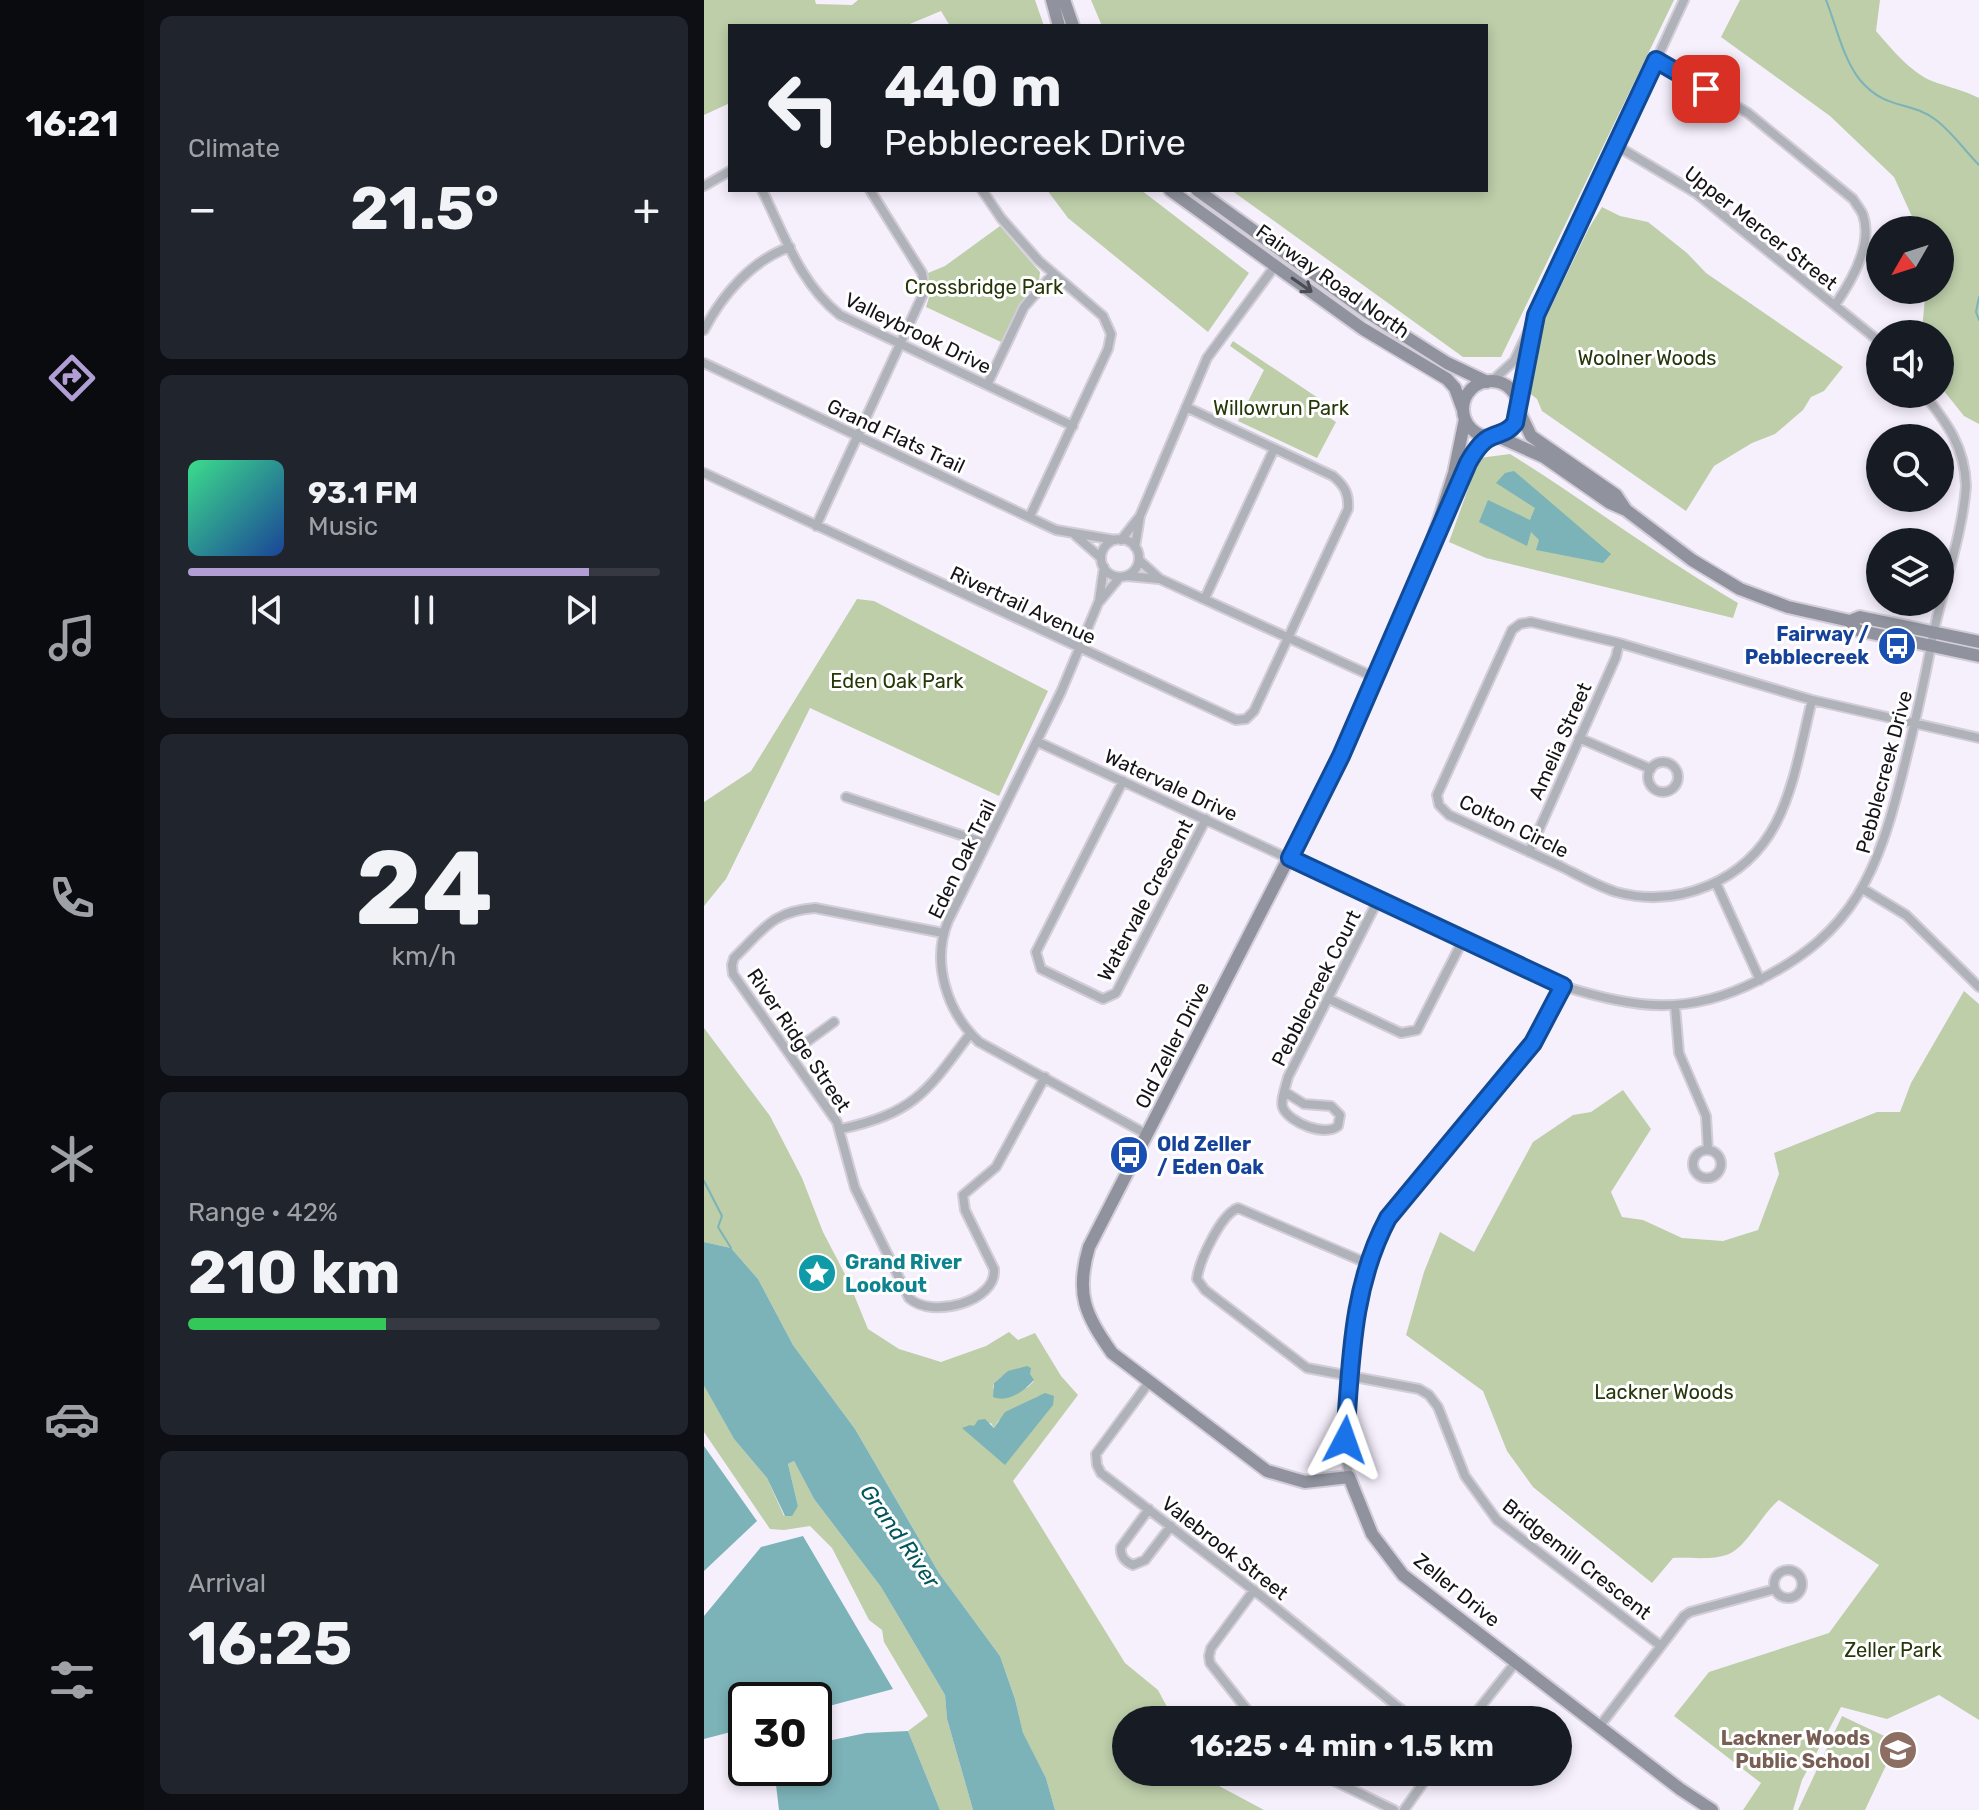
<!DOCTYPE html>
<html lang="en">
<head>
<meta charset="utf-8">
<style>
  :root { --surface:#171b24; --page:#20242c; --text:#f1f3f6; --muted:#9ea1a6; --line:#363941; --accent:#b09ed5 }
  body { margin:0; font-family:Rubik,sans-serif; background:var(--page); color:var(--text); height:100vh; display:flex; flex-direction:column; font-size:30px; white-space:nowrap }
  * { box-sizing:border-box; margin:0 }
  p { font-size:26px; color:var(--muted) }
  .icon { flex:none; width:44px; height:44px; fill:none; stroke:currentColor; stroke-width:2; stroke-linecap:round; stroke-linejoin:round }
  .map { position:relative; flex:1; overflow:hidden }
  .side { display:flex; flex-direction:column; gap:16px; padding:16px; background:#0d0f14; width:560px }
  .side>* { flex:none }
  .guide { position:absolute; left:24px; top:24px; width:760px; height:168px; border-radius:0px; box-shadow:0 4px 12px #0003; background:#171b24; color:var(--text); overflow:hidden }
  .needle { width:52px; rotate:231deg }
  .tools { position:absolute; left:1162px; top:216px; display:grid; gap:16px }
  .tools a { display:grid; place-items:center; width:88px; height:88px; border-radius:50%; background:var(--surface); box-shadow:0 4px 12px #0003; font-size:40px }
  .speed { position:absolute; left:24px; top:1682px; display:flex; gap:16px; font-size:40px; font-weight:700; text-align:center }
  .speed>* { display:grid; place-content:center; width:104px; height:104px; border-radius:50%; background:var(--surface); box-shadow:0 4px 12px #0003; line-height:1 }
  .speed .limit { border:4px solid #111; border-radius:12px; background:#fff; color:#111 }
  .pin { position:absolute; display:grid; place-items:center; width:68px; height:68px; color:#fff; margin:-34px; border-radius:16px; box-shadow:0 4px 12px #0006 }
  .me { position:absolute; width:88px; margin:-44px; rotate:4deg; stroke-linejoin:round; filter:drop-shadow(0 0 6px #0008) }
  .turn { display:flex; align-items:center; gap:28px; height:168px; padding:0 24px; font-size:36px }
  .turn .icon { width:104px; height:104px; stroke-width:2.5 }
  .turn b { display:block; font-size:56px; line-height:68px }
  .big { font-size:60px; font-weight:700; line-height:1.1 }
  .side .widget { flex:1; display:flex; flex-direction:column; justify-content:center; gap:12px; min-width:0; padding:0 28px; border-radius:12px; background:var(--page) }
  .side .dial { align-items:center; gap:0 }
  .dial b { font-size:104px; line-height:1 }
  .song { display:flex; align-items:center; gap:24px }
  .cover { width:96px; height:96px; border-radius:12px; background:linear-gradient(135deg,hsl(150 70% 55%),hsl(220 70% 35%)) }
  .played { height:8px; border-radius:4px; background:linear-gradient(90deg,var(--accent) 85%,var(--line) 85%) }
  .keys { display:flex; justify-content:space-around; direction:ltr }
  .heat { display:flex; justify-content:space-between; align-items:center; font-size:44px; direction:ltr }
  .charge { height:12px; border-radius:6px; background:linear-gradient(90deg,#34c759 42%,var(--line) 0) }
  .trip { position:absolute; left:408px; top:1706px; width:460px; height:80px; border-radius:40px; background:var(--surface); box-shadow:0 4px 12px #0003; font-weight:700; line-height:80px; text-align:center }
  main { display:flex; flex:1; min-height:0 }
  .dock { display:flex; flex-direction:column; width:144px; justify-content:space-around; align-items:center; background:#090b0e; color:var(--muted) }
  .dock .icon { width:56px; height:56px }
  .dock .active { color:var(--accent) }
  .dock b { font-size:36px; color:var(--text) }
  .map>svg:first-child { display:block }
  .green { fill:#bdcea9; fill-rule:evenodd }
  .water { fill:#7cb3b8 }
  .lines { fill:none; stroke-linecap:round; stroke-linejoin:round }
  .stream { stroke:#7cb3b8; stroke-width:2 }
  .street-casing { stroke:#d2cdd8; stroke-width:12 }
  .secondary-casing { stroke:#d2cdd8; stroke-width:16 }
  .street { stroke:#b0b2b9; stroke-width:8 }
  .secondary { stroke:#90939d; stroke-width:12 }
  .oneway { stroke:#4c4d54 }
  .route-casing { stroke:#114b97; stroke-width:20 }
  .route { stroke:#1a73e8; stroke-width:14 }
  .labels { text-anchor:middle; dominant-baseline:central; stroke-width:6; stroke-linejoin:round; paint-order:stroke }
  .street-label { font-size:20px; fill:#151318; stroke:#fff }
  .park-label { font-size:20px; fill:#26370a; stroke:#fff }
  .transit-label { font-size:20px; font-weight:bold; fill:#164399; stroke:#fff; text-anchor:end }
  .culture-label { font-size:20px; font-weight:bold; fill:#0d838f; stroke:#fff; text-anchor:start }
  .education-label { font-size:20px; font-weight:bold; fill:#785e54; stroke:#fff; text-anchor:end }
  .water-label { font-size:22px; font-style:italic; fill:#01565c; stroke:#fff }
</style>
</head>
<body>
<main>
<nav class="dock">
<b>16:21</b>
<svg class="icon active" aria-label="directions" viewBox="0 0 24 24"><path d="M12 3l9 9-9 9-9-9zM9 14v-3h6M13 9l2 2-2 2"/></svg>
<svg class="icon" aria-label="music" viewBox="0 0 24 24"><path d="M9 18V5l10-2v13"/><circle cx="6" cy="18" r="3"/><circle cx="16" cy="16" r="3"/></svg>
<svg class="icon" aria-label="phone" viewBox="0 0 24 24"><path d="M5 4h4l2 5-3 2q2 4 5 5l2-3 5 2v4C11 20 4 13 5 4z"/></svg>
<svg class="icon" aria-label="climate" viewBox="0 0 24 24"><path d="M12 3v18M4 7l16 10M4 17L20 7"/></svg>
<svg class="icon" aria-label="car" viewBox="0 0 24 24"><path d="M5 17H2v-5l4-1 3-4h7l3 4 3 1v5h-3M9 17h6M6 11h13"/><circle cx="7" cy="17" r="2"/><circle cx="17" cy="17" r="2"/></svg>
<svg class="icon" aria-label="filters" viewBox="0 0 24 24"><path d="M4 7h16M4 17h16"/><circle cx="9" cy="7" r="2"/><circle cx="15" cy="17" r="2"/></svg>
</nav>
<section class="side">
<div class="widget"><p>Climate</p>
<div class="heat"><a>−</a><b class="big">21.5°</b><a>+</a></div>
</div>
<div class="widget">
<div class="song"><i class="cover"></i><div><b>93.1 FM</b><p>Music</p></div></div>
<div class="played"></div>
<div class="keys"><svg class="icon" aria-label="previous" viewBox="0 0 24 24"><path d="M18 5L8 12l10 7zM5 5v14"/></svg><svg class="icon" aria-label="pause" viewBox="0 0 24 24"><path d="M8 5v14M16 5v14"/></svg><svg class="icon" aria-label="next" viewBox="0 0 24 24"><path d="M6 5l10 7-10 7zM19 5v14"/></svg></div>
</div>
<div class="widget dial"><b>24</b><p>km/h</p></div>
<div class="widget"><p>Range · 42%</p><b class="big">210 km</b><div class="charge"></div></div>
<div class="widget"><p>Arrival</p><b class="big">16:25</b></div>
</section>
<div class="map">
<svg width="1275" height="1810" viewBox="0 0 1275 1810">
  <rect width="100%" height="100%" fill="#f6f0fd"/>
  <!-- green -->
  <path class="green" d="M0,0H111L112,4L148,5L154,0H331L340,26H246L237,11L201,26H26V103L0,115Z
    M387,0H970L797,357H759L527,190H782V26H398Z
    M1036,0H1176L1172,31C1187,48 1206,72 1228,81C1244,87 1259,90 1275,98V424L1260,416L1236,386V334H1212L1218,330L1221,298L1219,290H1236V230H1199L1210,221L1190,177L1126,116L1017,37Z
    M343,190H437L545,273L504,332L364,218Z
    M898,207L916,216L944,222L983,253L1002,273L1139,367L1120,391L1107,397L1099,410L1071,434L1048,443L1010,466L982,511L838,411L833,399L819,388L817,369L885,228Z
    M296,226L336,272L335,282L317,303L297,342L222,307L226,294L224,273L241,266Z
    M529,341L629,408L623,416L632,422L613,458L534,421L560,370L526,346Z
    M806,454C883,502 955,557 1034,603L1029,618L782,558L745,542L775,458Z
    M153,599L170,601L344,691L295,796L106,708L22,879L0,906V802L47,771Z
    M1260,991L1275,1004V1720L1235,1695L1183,1719L1137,1707L1098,1780L1089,1810H1039L1057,1783L970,1716L1005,1672L1125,1633L1175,1565L1075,1500C1058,1514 1044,1544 1027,1553C1012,1561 985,1557 969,1558L948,1583L829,1487L803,1451L779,1391L702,1335L720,1272L736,1232L770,1252L829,1142L869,1115L887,1112L919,1090L947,1129L907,1192L918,1217L939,1220L978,1238L1019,1241L1054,1230L1075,1174L1070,1153L1173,1112H1196L1207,1083Z
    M0,1028L66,1116L98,1178L119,1232L144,1280L164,1329L195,1349L237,1362L282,1346L305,1332L314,1340L331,1333L357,1376L374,1395L309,1481L421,1663L454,1690L470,1720H422V1772H498L502,1779L560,1810H351L342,1778L319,1734L311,1699L296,1656L235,1573L151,1429L89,1345L54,1279L27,1248L0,1242ZM298,1376L330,1381L324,1387L299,1398L289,1388L290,1383ZM334,1396L301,1464L266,1425L270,1427L287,1423L290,1428L294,1421Z
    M0,1386L30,1439L63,1478L80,1516L94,1506L84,1464L90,1461L110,1499L177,1587L241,1695L243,1719L269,1810H236L204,1731L224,1716L180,1642L178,1630L165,1620L128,1548L106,1526L80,1530L66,1529L0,1432Z
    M1138,1716L1193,1742L1161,1810H1094Z"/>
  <!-- water -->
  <path class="water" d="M810,471L907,554L899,563L832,550L835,540L827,532L823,546L775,522L784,500L826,520L831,508L792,483L801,473Z
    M0,1242L27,1248L54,1279L89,1345L151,1429L235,1573L296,1656L311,1699L319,1733L342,1778L351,1810H269L243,1719L241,1695L177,1587L110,1499L90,1461L84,1464L94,1506L88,1516H81L63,1478L30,1439L0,1386Z
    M323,1366L327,1368L326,1374L330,1380C319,1392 304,1403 289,1397L290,1383L304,1371Z
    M341,1393L350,1396L349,1405L301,1465L258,1428L266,1425L270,1426L274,1420L281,1419L290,1428L301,1412Z
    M0,1446L53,1521L0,1571Z
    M99,1536L189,1689L110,1710V1700H42V1728L0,1739V1616L57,1547Z
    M204,1731L236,1810H75L70,1768H110V1745L114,1743L162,1733Z"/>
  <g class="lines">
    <!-- stream -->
    <path class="stream" d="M1122,0C1132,25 1139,59 1156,80C1182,111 1206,100 1232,120C1248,132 1261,151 1275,165
      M1275,297L1272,312L1275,320
      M0,1181L18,1216L14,1227L27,1248"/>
    <defs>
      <path id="street" d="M952,60L1044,113L1149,199C1152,204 1157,210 1159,215C1169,244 1147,282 1131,305
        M913,146L992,193L1176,342
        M0,186L26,171
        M58,190C80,234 96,284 136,315L369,426
        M278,190L297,218L335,261L399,316L407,334L404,349L326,516
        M0,330C18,295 48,260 86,247
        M0,363L352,530L411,540
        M788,381L810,361L879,218L980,0
        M283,385L320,307L349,274
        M813,401L831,323
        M0,473L532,720L542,719L550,711L644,509C645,494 641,486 629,476L482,407
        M112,526L221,290L218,273L166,190
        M371,535L397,558
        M397 558a19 19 0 1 1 38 0a19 19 0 1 1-38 0Z
        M417,540L436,516
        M431,547L436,516L503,358L571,266
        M435,560L456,579L670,677
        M400,567L395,601L357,692L244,921C227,963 243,1012 275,1042L444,1135
        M423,576L455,579
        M501,598L570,449
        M396,601L416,577
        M1108,700C1098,740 1091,786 1072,823C1042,881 975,909 912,892C893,886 874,875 856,866C819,849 782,832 745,815L735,805L733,795L808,630L816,624L827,622L915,643L1108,700L1275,738
        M875,738L947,769
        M334,742L859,986C931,1009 984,1016 1053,981C1151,933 1174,871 1199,771C1210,727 1220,684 1228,640C1238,589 1258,538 1262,486C1261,447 1243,423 1220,394
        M944 777a15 15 0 1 1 30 0a15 15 0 1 1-30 0Z
        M419,781L332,952L337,969L399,999L412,993L502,819
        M142,797L281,843
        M825,852L912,657L915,643
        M1012,883L1056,980
        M1159,889L1202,915L1275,987
        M239,933L111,908C68,911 59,930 30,958L28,965L29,974L133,1122L151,1188L205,1298C227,1319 293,1302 290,1269L261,1210L259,1195L292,1167L341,1077
        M625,999L697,1033L713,1030L759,940
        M971,1006L975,1053L1002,1116L1004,1150
        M86,1054L130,1022
        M581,1092L600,1104L627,1106L636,1115L634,1126C621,1137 586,1123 579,1108C576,1101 582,1086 584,1077L674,900
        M137,1129C210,1113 223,1092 266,1034
        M989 1164a14 14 0 1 1 28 0a14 14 0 1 1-28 0Z
        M665,1264L534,1208C517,1214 495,1261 493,1279L501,1290L603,1368L715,1389L725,1395L734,1407L761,1476L793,1520L957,1646
        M446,1381L392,1454L393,1465L397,1473L561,1599L710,1720
        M645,1477C640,1446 643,1416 645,1385C650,1327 656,1271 684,1218L829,1043L859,986
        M445,1509L417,1547C416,1556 420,1561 429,1565L441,1560L467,1526
        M1070 1584a14 14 0 1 1 28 0a14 14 0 1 1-28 0Z
        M550,1590L507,1648L505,1656L506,1663L551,1720
        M766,1720L812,1662
        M895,1727L980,1616L986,1612L1071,1589
        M612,1772L690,1810
        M700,1810L727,1772"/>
      <path id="secondary" d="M348,0L355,26
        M360,0L369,26
        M466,190L659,329L743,379L751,388L759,410
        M493,190L663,312L743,363L783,382
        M759 409a28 28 0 1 1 56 0a28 28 0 1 1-56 0Z
        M815,411L827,436L912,495L922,510
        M761,419L750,473L720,568L637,756L385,1247C371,1294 381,1314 408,1353L563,1471L601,1482L645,1477L668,1534L699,1575L976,1789L1008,1810
        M793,436L840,457L906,503L922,510L988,560L1036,589L1084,607L1146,621L1156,617L1275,642
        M742,518L768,456L786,437
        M1146,621L1153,630L1275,656"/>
    </defs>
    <!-- street casing -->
    <use href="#street" class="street-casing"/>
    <!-- secondary casing -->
    <use href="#secondary" class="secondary-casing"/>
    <!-- street -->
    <use href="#street" class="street"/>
    <!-- secondary -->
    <use href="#secondary" class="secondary"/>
  </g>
  <!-- one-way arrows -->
  <defs><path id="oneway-shaft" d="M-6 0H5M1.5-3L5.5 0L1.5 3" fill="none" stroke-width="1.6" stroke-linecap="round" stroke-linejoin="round" transform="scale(2)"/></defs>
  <use class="oneway" href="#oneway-shaft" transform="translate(598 285) rotate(35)"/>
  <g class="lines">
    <defs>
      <path id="route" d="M641,1440C647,1364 647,1287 684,1218L829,1043L859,986L586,858L637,756L764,463C769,454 777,441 787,437C798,432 803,433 811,423L832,315L952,60L1002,89"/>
    </defs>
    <!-- route casing -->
    <use href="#route" class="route-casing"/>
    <!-- route -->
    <use href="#route" class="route"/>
  </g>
  <!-- icons -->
  <defs>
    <symbol id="bus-disc" viewBox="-11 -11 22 22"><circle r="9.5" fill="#1a4fb4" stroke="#fff"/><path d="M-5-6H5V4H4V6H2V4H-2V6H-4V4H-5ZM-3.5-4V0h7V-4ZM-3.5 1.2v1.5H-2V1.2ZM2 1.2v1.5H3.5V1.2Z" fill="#fff"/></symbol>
    <symbol id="sight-disc" viewBox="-11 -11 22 22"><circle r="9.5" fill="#0f9aa8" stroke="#fff"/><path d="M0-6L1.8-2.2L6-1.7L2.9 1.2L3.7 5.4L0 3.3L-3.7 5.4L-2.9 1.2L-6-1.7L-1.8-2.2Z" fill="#fff"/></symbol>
    <symbol id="school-disc" viewBox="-11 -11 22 22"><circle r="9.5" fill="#8d6e63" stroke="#fff"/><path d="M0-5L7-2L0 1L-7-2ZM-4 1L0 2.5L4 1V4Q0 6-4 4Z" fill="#fff"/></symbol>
  </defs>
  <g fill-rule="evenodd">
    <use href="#bus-disc" x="1171" y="624" width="44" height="44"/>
    <use href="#bus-disc" x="403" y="1133" width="44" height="44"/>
    <use href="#sight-disc" x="91" y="1251" width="44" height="44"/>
    <use href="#school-disc" x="1172" y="1728" width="44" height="44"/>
  </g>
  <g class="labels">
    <!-- street labels -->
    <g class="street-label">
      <text transform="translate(1057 228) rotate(38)">Upper Mercer Street</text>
      <text transform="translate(629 281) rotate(35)">Fairway Road North</text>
      <text transform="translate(214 333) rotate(26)">Valleybrook Drive</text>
      <text transform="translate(192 436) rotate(25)">Grand Flats Trail</text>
      <text transform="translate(319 605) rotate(25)">Rivertrail Avenue</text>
      <text transform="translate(856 741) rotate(-66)">Amelia Street</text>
      <text transform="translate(1180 772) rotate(-75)">Pebblecreek Drive</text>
      <text transform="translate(467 785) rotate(25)">Watervale Drive</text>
      <text transform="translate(810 826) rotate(26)">Colton Circle</text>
      <text transform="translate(258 859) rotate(-64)">Eden Oak Trail</text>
      <text transform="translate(441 900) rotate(-62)">Watervale Crescent</text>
      <text transform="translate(612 988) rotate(-63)">Pebblecreek Court</text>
      <text transform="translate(95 1040) rotate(56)">River Ridge Street</text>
      <text transform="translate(468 1045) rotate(-63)">Old Zeller Drive</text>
      <text transform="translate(521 1548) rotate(38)">Valebrook Street</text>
      <text transform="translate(873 1559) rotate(38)">Bridgemill Crescent</text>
      <text transform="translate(753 1590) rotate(39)">Zeller Drive</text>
    </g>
    <!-- park labels -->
    <g class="park-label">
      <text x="280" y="287">Crossbridge Park</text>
      <text x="943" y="358">Woolner Woods</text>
      <text x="577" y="408">Willowrun Park</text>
      <text x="193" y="681">Eden Oak Park</text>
      <text x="960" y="1392">Lackner Woods</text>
      <text x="1189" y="1650">Zeller Park</text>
    </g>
    <!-- transit labels -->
    <g class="transit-label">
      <text x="1165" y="634">Fairway /<tspan x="1165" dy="23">Pebblecreek</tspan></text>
      <text x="453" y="1144" text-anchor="start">Old Zeller<tspan x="453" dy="23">/ Eden Oak</tspan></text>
    </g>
    <!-- culture labels -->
    <g class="culture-label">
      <text x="141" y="1262">Grand River<tspan x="141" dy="23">Lookout</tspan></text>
    </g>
    <!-- education labels -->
    <g class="education-label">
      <text x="1166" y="1738">Lackner Woods<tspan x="1166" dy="23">Public School</tspan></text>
    </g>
    <!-- water labels -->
    <g class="water-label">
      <text transform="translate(196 1536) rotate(55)">Grand River</text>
    </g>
  </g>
</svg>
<div class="tools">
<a><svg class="needle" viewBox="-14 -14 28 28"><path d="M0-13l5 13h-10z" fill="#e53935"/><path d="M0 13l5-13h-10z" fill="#9ea1a6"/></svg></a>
<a><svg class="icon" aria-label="sound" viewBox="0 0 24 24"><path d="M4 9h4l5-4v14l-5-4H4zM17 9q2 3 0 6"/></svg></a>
<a><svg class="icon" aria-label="search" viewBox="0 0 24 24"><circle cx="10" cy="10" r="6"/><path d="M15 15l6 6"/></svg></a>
<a><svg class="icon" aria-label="layers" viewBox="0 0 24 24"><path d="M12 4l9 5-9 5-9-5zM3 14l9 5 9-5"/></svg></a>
</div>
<div class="speed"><div class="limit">30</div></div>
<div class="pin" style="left:1002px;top:89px;background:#d93025"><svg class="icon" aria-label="arrive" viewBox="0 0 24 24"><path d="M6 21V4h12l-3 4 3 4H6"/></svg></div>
<svg class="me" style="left:641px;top:1440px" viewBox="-20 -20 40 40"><path d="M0-17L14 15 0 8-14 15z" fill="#1a73e8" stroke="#fff" stroke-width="4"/></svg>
<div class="trip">16:25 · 4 min · 1.5 km</div>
<div class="guide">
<div class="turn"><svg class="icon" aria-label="left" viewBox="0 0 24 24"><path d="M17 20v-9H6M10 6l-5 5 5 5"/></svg><div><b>440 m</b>Pebblecreek Drive</div></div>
</div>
</div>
</main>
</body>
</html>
